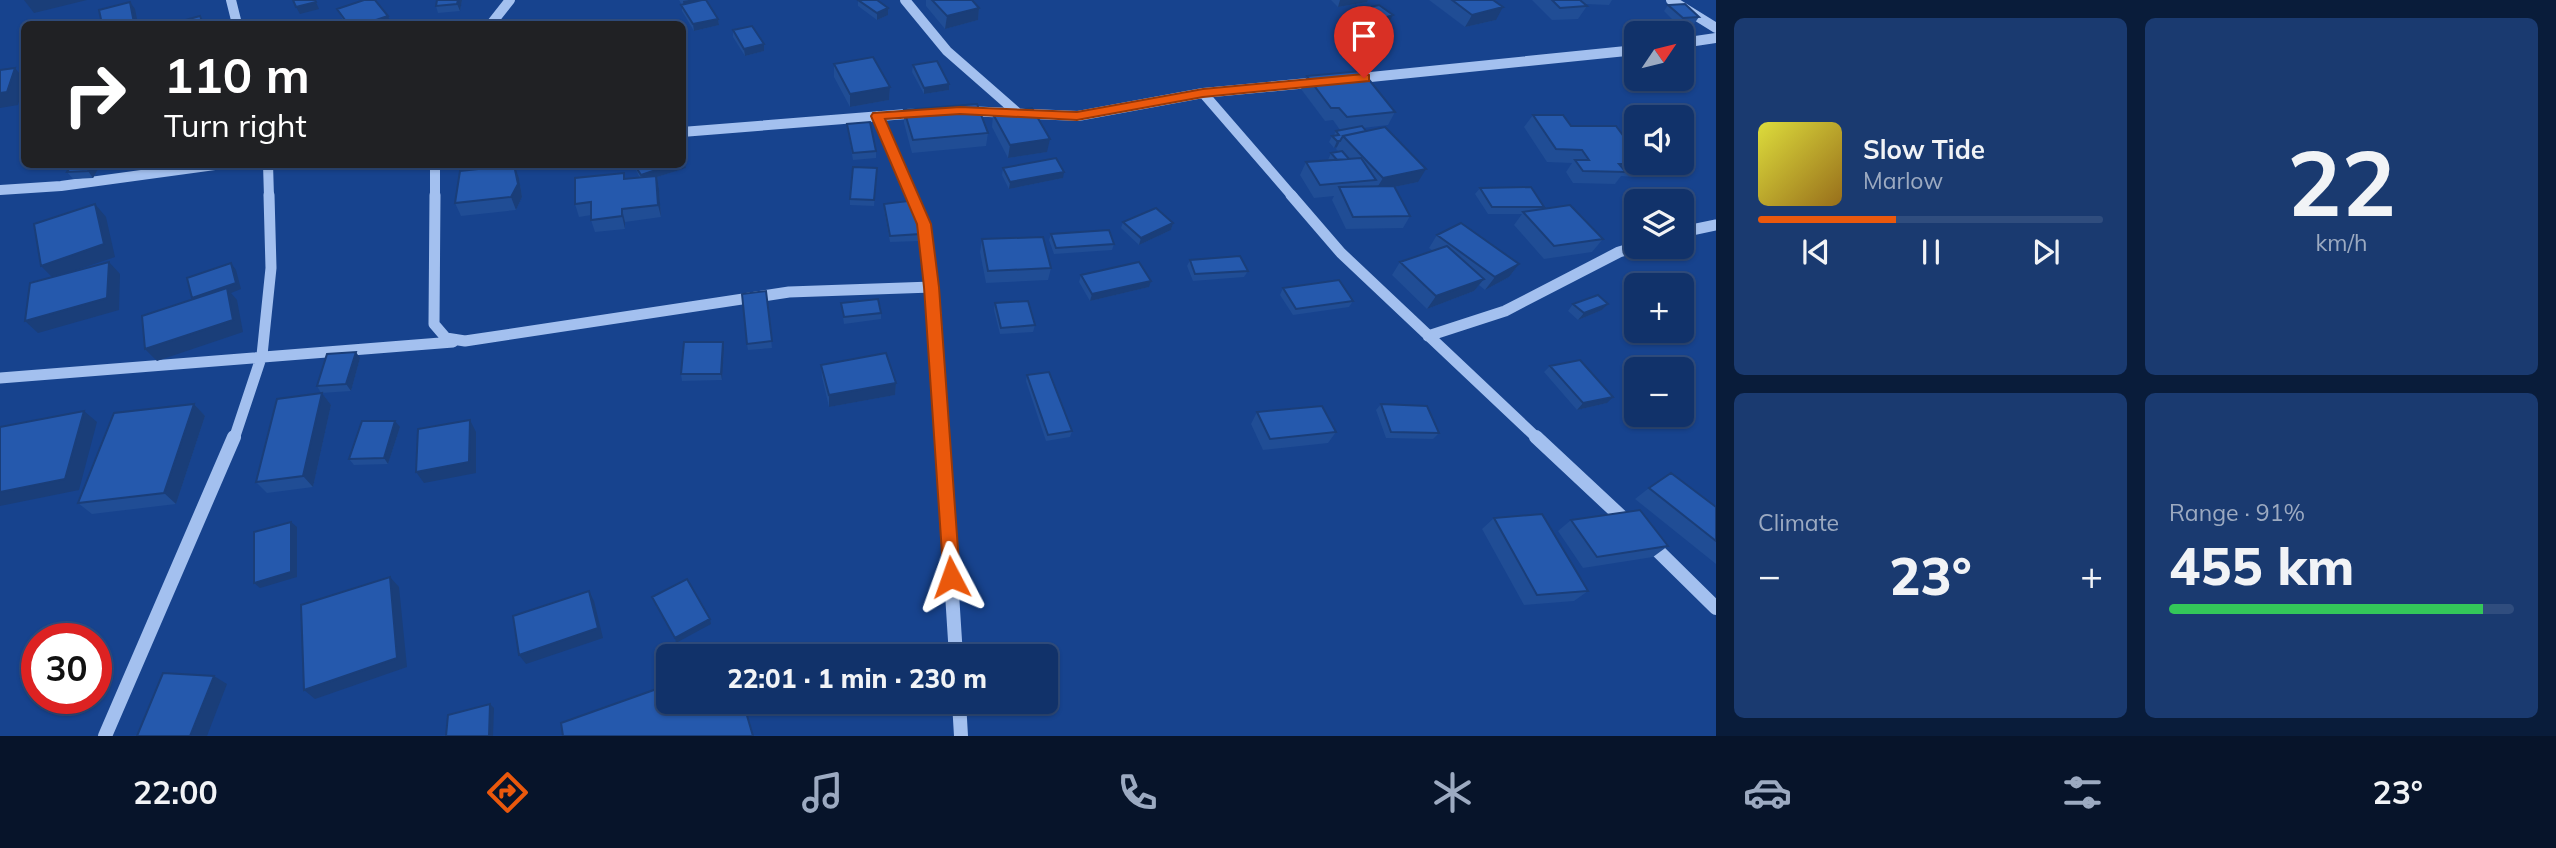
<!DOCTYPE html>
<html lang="en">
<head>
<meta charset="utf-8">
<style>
  :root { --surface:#11326a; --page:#1a3a70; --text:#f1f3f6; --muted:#9caac1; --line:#304d7e; --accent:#ea580c }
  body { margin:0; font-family:Mulish,sans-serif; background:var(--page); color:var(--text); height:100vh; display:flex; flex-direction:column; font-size:26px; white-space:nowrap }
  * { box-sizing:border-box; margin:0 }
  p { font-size:23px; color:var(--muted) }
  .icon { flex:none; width:38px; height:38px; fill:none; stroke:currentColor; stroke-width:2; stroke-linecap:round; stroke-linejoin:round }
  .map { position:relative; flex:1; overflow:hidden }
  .sheet { display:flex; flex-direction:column; gap:18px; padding:18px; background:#091c3a; width:840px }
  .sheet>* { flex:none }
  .guide { position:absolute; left:21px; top:21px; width:665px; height:147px; border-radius:10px; box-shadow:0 2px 5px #0004,0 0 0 2px var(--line); background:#202124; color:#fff; overflow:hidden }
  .needle { width:46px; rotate:55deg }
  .buttons { position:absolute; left:1624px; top:21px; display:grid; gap:14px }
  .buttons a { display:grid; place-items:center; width:70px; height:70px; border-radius:10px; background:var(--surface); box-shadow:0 2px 5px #0004,0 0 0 2px var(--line); font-size:35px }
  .speed { position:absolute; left:21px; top:623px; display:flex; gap:14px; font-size:35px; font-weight:700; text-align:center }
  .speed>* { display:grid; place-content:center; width:91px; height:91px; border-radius:50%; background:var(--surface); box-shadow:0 2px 5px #0004,0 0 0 2px var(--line); line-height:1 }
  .speed .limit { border:10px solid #d22; background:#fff; color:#111 }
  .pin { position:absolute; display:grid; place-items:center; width:60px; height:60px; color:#fff; margin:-72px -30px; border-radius:50% 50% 50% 0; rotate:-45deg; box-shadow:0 0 7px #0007 }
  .pin .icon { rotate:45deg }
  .me { position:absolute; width:77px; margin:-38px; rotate:356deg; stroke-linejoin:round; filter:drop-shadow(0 0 5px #0008) }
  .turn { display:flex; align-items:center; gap:24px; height:147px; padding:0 28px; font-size:32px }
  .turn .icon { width:91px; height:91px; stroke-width:2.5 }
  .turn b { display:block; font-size:49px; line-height:60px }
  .big { font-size:52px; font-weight:800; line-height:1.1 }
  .sheet .widget { flex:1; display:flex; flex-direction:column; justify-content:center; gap:10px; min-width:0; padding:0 24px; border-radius:10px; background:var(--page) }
  .sheet .dial { align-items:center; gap:0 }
  .dial b { font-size:91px; line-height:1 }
  .song { display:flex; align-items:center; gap:21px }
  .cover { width:84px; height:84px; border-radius:10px; background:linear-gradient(135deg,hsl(60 70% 55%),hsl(40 70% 35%)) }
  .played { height:7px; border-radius:4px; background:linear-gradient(90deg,var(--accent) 40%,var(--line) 40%) }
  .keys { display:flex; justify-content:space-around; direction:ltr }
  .heat { display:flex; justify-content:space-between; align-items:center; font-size:38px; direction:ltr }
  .charge { height:10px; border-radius:5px; background:linear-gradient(90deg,#34c759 91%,var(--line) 0) }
  .sheet .tiles { flex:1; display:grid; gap:18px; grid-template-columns:repeat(2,1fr) }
  .trip { position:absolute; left:656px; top:644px; width:402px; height:70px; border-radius:10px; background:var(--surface); box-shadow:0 2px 5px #0004,0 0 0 2px var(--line); font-weight:800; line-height:70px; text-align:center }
  .tab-bar { display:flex; height:112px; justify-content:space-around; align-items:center; background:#07142a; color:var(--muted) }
  .tab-bar .icon { width:49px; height:49px }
  .tab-bar .current { color:var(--accent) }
  .tab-bar b { font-size:32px; color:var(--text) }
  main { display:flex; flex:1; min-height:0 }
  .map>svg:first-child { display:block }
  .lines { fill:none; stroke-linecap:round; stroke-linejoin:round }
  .minor-far2 { stroke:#a3c0ef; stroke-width:10 }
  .minor-far1 { stroke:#a3c0ef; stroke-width:11 }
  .minor { stroke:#a3c0ef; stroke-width:14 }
  .wall { fill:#204d95 }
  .shaded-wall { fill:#1a3e79 }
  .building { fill:#2559ad; stroke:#1a3e79; stroke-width:2 }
  .route { fill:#ea580c; stroke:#983908; stroke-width:2 }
</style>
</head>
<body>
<main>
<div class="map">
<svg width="1716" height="736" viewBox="0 0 1716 736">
  <rect width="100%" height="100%" fill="#17438e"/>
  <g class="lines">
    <!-- minor-far2 -->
    <path class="minor-far2" d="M231,0L237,24
      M905,0L947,51L1020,115
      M1671,0L1716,28
      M491,24L510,0
      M1682,43L1716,38
      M1351,79L1636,50
      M1203,93L1293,197
      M965,111L1078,116L1203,93L1319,82
      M877,116L912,197
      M682,132L919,113
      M268,164L269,197
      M0,190L61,186L222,164
      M435,197V164"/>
    <!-- minor-far1 -->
    <path class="minor-far1" d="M435,195L434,324L446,338L465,341L789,292L932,287
      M911,195C941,263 937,364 942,439
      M1291,195L1341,253L1538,439
      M1682,232L1716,225
      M1428,336L1505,311L1619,252L1636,247
      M0,378L453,342
      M234,439L262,355L271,268L269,195"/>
    <!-- minor -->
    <path class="minor" d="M942,437L956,656
      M1536,437L1628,523
      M1649,542L1716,608
      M959,702L961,736
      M105,736L234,437"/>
  </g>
  <!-- wall -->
  <path class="wall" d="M437,0H462L460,11L438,13L436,6Z
    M679,0H699L718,19L719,25L694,31L682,11V5Z
    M858,0L888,15L877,20L858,6Z
    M926,0H972L979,8L978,20L945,29L926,6Z
    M1331,0H1368L1367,2L1338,7Z
    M1429,0H1493L1496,20L1465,27Z
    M1532,0H1612L1609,5L1585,4L1587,6L1578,19L1552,20Z
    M1668,5L1699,17L1694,24L1678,25L1664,11Z
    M1370,7L1389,22L1381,24L1367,13Z
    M337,9L392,24H345Z
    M733,30L764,44V51L745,56L733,37Z
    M834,64L890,87L889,100L850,107L834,77Z
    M913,65L949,84V90L924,94L912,72Z
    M1307,76L1395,112L1388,125L1363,128L1418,182L1394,187L1410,216L1403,228L1346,229L1332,200L1334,196L1314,198L1300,175L1306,162L1328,160L1331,153L1339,152L1336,149L1337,147L1334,148L1329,142L1332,136L1334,135L1336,131L1346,129L1340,130L1333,120L1325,121L1301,89Z
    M904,110L988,133L986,146L912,153L904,123Z
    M993,114L1047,152L1008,158L992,127Z
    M1533,115L1571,126L1645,164L1634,177L1621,176L1615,184L1573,183L1566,172L1572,163L1547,162L1524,127Z
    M847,124L876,151V158L853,160L848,131Z
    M684,161L686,168L657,177L659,189L661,217L625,222V229L595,232L591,220V215L579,217L575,204L625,179L640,178L633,164H682Z
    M101,164L93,178L73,179L67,172Z
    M877,168L874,206L850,205V199Z
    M1003,168L1063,178L1009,189L1002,175Z
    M519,178L522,197L516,210L461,216L455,203Z
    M1480,188L1544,207L1543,209L1603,239L1592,252L1544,259L1514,225L1522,214H1488L1475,194Z
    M884,204L920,234V241L890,242L884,210Z
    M1123,222L1173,223L1171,230L1139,245L1121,228Z
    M1051,234L1114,244L1112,250L1054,254L1049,240Z
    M1437,235L1519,264L1509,277L1485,290L1479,285L1474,291L1427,309L1392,275L1400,262L1433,251L1429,248Z
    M982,239L1051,268L1048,280L986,283L980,252Z
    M1190,260L1248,271L1244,277L1193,281L1187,266Z
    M1081,275L1149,287L1090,301L1079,282Z
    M1283,288L1353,301L1349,307L1293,315L1280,295Z
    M766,291L772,348L748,350L747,344Z
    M841,303L881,313V319L844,324Z
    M995,303L1035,325L1033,332L1000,334L994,310Z
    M1573,304H1608L1602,310L1578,320L1568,311Z
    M723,342L724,348L722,380L682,381L681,374Z
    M360,358L351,391L321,393L317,386Z
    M821,365L896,383L895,395L829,407L822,377Z
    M1550,366L1607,403L1577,410L1544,372Z
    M1027,375L1072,431L1070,437L1046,441L1026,381Z
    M322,393L331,405L313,487L267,493L256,482Z
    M194,404L205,416L176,504L92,514L78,503Z
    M1381,404L1439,433L1433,439L1386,438L1376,410Z
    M1257,412L1336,432L1328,443L1263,450L1251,424Z
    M400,427L388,464L354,465L349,459Z
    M1649,488L1716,507V564L1635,499Z
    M1494,518L1588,591L1574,601L1524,605L1482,529Z
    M1571,520L1668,546L1653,557L1583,568L1558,531Z"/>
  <!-- shaded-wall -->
  <path class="shaded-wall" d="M24,0H87L34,13Z
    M315,0L319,9L300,14L296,7Z
    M458,0H462L460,11L457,4Z
    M689,0H699L700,4L684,8L683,1Z
    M1340,0H1368L1367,2L1338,7Z
    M130,2L135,9L138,24H127Z
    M1503,7L1496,20L1465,27L1472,15Z
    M888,8V15L877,20V13Z
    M979,8L978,20L945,29L947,16Z
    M1393,15L1389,22L1381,24L1384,18Z
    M388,16L392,24H364Z
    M718,19L719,25L694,31L693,24Z
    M764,44V51L745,56L744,49Z
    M15,68L24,79V84L18,105L0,108V93Z
    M949,84V90L924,94V88Z
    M890,87L889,100L850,107V94Z
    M1050,139L1047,152L1008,158L1010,145Z
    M1337,141H1340L1337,147L1334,148Z
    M684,161L686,168L657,177L659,189L661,217L658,205L643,182L641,175L674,164H682V162Z
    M92,164H101L93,178L88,171Z
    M514,165L519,178L522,197L516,210L511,197Z
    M1426,169L1418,182L1375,191L1383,178Z
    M1064,172L1063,178L1009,189L1010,182Z
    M95,204L106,217L115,257L53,278L41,266Z
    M622,209L625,222V229L622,216Z
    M1173,223L1171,230L1139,245L1141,238Z
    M109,262L120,274L119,310L38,333L25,321Z
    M231,263L236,270L241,289L231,293L237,300L243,332L157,361L145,349L197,305L192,298Z
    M1519,264L1509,277L1485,290L1495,277Z
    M1484,279L1474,291L1427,309L1436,296Z
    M1151,281L1149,287L1090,301L1092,294Z
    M1608,304L1602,310L1578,320L1584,313Z
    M723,342L724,348L722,380L721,374Z
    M356,352L360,358L351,391L346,384Z
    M896,383L895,395L829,407V395Z
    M322,393L331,405L313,487L303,476Z
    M1613,397L1607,403L1577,410L1583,403Z
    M194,404L205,416L176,504L164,493Z
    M84,411L97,422L79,490L0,506V492Z
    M470,420L476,432V473L424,483L416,472Z
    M395,421L400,427L388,464L384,458Z
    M291,522L297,527V577L260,588L254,583Z
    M390,577L399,587L407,667L315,699L304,690Z
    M589,591L594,601L603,638L526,664L519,655Z
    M710,619L711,624L676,643L675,638Z
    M214,676L227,684L207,736H190Z
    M490,704L494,708L493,736H489Z"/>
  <!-- building -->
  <path class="building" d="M293,0H315L316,2L296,7Z
    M364,0H375L388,16L364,24H348L337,9Z
    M437,0H458L457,4L436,6Z
    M702,0H706L718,19L693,24L681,5Z
    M858,0H877L888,8L877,13Z
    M932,0H972L979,8L947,16Z
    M1452,0H1493L1503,7L1472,15Z
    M1552,0H1580L1587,6L1560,8Z
    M130,2L134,23L127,24H102L99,10Z
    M1685,4L1699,17L1683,18L1668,5Z
    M1379,5L1393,15L1384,18L1370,7Z
    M200,16L203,24H171Z
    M51,21L52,24H40Z
    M752,26L764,44L744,49L733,30Z
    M873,57L890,87L850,94L834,64Z
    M937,61L949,84L924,88L913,65Z
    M15,68L7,92L0,93V70Z
    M1362,71L1395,112L1347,117L1339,108H1331L1307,76Z
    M977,104L988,133L913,140L904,110Z
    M1032,108L1050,139L1010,145L993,114Z
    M1533,115H1563L1571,126H1616L1636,153V163H1644L1645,164H1619L1626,172L1583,171L1575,160H1589L1582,150L1556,149Z
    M870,122L876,151L853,153L847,124Z
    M1362,126L1366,131L1343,136L1340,141H1337L1332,136L1339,135L1336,131Z
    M1385,127L1426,169L1383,178L1343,136Z
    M1342,151L1349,159L1337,160L1331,153Z
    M1056,158L1064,172L1010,182L1003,168Z
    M1361,158L1376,180L1320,185L1306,162Z
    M72,164H92L88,171L67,172Z
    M634,164H674L641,175Z
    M514,165L518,184L511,197L455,203L460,171Z
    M853,167L877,168L874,200L850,199Z
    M624,173V179L656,176L658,205L622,209V216L591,220V202L575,204V178Z
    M1394,186L1410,216L1353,217L1339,187Z
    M1531,187L1544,207H1492L1480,188Z
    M916,200L920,234L890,236L884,204Z
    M95,204L104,244L41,266L34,224Z
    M1570,205L1603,239L1554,246L1523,212Z
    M1156,208L1173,223L1141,238L1123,222Z
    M1461,223L1519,264L1495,277L1437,235Z
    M1109,230L1114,244L1056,248L1051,234Z
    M1043,237L1051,268L988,271L982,239Z
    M1447,246L1484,279L1436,296L1400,262Z
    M1240,256L1248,271L1195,274L1190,260Z
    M109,262L107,298L25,321L30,283Z
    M1139,262L1151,281L1092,294L1081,275Z
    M231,263L236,283L192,298L187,278Z
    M1339,280L1353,301L1296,309L1283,288Z
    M227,288L233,320L145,349L142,316Z
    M766,291L772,341L747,344L742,294Z
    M1598,295L1608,304L1584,313L1573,304Z
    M878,299L881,313L844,317L841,303Z
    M1028,301L1035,325L1001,328L995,303Z
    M684,342H723L721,374H681Z
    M356,352L346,384L317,386L327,354Z
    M886,353L896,383L829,395L821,365Z
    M1580,360L1613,397L1583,403L1550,366Z
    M1049,372L1072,431L1048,435L1027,375Z
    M322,393L303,476L256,482L277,399Z
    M194,404L164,493L78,503L114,413Z
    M1381,404L1427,406L1439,433L1391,432Z
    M1322,406L1336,432L1270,439L1257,412Z
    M84,411L65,479L0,492V427Z
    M470,420L469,462L416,472L418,429Z
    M362,421H395L384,458L349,459Z
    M1671,473L1716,507V541L1649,488Z
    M1640,510L1668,546L1597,557L1571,520Z
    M1542,514L1588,591L1537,595L1494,518Z
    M291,522V572L254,583V532Z
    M390,577L397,658L304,690L301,605Z
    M687,579L710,619L675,638L652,597Z
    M589,591L598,628L519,655L513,616Z
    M163,673L214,676L190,736H137Z
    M668,685V702H743L753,736H563L561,723Z
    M490,704L489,736H446L448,715Z"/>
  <!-- route -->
  <path class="route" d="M1364,74L1369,75V81L1203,97L1077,120L960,114L885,119L931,224L939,287L960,577L958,583L951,586L944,583L924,287L917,224L871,116L873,113L960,107L1077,112L1203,89Z"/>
</svg>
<div class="buttons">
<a><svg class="needle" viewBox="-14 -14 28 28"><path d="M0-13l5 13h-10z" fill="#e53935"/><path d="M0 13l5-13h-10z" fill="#9caac1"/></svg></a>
<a><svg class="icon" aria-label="sound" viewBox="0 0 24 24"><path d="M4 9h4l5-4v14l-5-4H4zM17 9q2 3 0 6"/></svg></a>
<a><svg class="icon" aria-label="layers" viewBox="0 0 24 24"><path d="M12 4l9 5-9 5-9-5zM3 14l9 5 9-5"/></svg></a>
<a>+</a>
<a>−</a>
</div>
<div class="speed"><div class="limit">30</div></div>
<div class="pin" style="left:1364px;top:78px;background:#d93025"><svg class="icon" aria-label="arrive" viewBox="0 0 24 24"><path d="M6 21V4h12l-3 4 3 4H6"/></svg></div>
<svg class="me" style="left:951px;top:577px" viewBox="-20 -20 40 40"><path d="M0-17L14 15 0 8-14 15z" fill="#ea580c" stroke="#fff" stroke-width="4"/></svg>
<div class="trip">22:01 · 1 min · 230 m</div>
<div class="guide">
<div class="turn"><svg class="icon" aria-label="right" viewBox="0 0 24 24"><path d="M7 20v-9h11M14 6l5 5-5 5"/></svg><div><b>110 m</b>Turn right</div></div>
</div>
</div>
<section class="sheet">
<div class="tiles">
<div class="widget">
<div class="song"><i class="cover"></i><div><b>Slow Tide</b><p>Marlow</p></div></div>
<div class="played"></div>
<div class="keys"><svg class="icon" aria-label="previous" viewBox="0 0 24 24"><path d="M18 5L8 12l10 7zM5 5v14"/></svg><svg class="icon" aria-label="pause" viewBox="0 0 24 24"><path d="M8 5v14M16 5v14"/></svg><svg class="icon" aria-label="next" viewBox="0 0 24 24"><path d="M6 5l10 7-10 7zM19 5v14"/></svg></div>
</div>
<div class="widget dial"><b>22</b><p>km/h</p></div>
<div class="widget"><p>Climate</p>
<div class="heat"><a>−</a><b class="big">23°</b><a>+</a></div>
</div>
<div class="widget"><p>Range · 91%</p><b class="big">455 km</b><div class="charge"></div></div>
</div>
</section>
</main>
<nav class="tab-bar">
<b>22:00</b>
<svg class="icon current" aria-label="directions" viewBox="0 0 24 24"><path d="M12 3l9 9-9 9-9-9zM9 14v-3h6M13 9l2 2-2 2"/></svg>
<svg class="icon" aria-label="music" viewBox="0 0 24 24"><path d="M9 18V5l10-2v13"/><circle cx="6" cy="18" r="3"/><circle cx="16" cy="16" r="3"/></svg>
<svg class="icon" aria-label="phone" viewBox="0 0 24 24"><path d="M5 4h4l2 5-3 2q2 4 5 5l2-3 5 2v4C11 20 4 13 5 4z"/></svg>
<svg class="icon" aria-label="climate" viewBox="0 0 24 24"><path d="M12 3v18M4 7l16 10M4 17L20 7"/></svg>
<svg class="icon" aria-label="car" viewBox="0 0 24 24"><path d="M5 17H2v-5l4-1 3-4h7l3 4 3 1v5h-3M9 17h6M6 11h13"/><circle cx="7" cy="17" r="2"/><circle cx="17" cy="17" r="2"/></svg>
<svg class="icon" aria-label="filters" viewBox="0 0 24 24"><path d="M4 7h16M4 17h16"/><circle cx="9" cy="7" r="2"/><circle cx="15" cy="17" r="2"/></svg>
<b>23°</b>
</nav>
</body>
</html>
